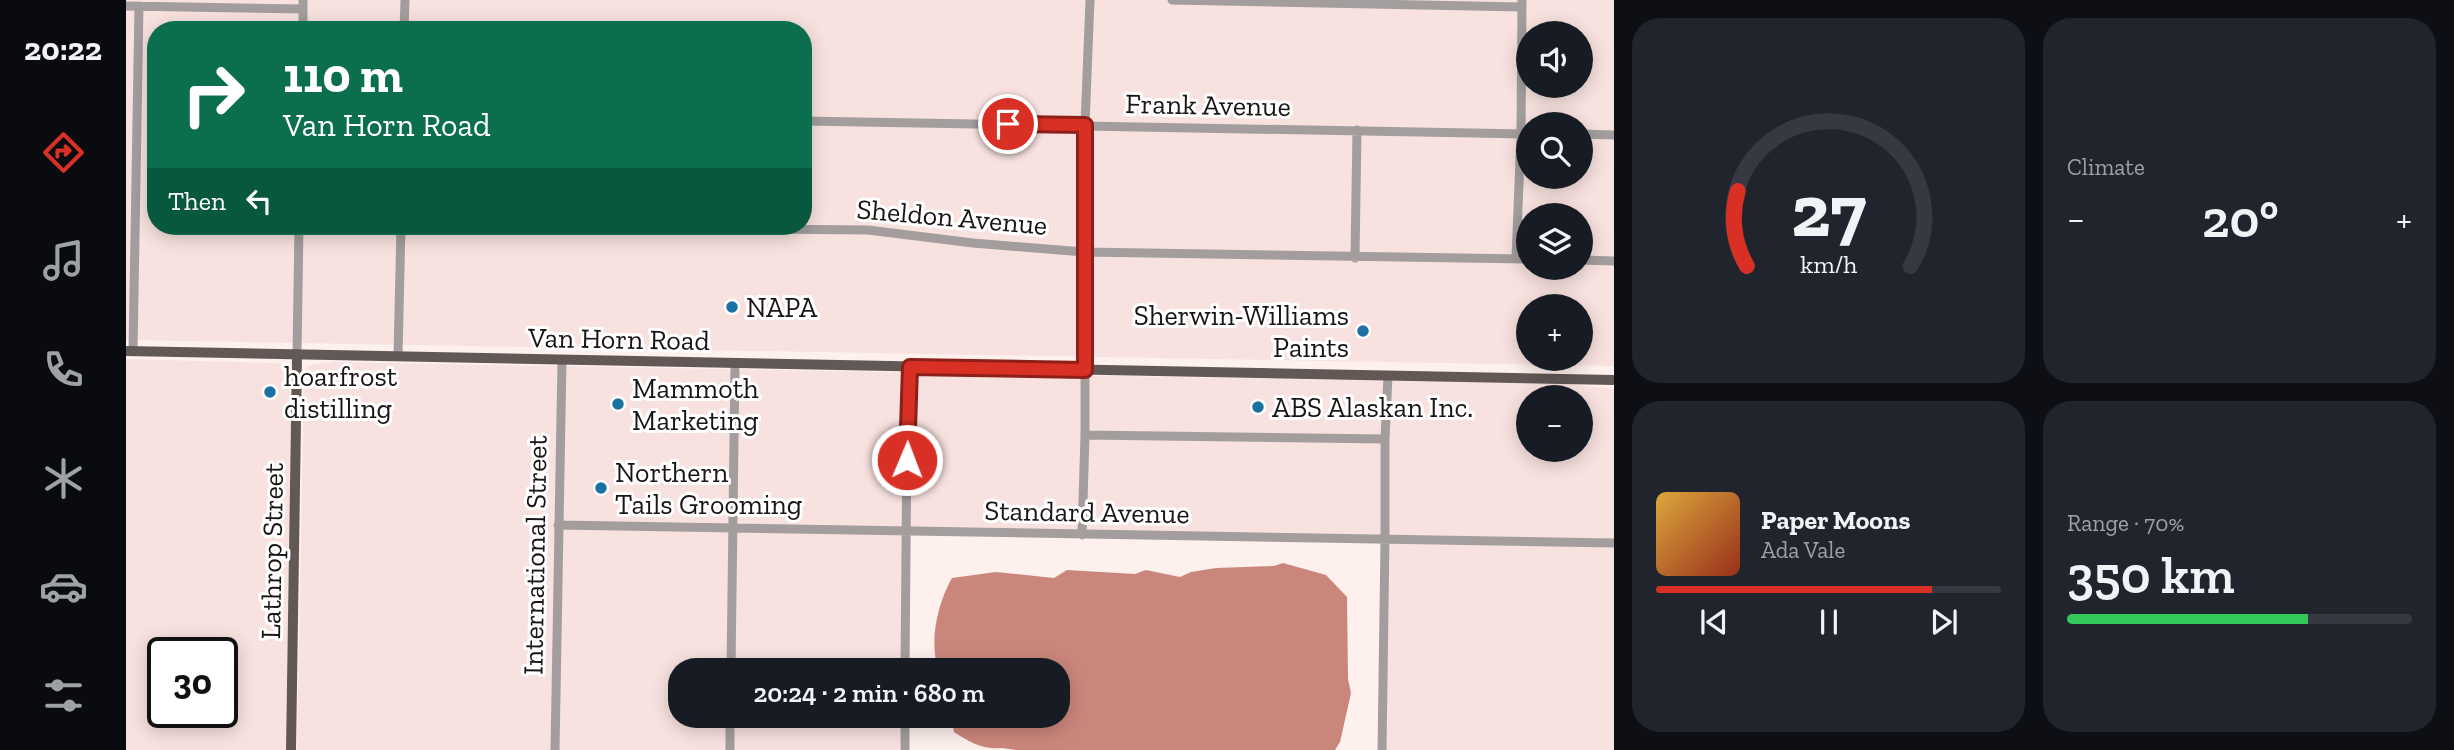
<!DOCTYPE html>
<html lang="en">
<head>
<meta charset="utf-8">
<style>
  :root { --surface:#171b24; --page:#20242c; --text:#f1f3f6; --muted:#9ea1a6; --line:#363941; --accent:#d93025 }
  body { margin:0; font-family:"Zilla Slab",serif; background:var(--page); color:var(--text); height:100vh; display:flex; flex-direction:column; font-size:26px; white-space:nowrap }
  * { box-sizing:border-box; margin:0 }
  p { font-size:23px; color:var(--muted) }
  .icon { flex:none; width:38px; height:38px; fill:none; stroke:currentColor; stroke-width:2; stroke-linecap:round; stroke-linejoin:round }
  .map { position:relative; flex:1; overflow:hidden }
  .side { display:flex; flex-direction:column; gap:18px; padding:18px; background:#0d0f14; width:840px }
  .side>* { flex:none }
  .banner { position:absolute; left:21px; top:21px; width:665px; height:214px; border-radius:28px; box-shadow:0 4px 18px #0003; background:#0b6e4f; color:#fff; overflow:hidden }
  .fabs { position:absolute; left:1390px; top:21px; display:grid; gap:14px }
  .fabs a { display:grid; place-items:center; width:77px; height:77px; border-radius:50%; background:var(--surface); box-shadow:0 4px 18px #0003; font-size:35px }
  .speed { position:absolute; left:21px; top:637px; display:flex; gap:14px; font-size:35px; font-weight:700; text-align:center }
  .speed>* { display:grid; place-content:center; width:91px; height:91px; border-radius:50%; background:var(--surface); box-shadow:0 4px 18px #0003; line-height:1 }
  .speed .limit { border:4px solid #111; border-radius:10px; background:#fff; color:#111 }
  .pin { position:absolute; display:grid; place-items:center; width:60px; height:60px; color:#fff; margin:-30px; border:4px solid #fff; border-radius:50%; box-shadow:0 2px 7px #0007 }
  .me { position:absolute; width:77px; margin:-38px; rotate:1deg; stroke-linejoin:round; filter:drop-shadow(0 0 5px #0008) }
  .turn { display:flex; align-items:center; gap:24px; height:147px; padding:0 21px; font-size:32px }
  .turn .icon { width:91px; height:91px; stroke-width:2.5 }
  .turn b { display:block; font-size:49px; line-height:60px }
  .then { display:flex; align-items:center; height:66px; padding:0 21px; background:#0003; gap:14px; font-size:26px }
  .big { font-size:52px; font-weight:600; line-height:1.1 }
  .side .card { flex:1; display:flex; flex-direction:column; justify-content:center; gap:10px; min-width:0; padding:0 24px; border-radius:28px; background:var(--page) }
  .side .dial { align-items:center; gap:0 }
  .dial svg { height:182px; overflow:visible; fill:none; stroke:var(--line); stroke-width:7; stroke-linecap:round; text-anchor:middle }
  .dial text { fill:var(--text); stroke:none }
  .song { display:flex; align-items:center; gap:21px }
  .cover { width:84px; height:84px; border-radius:10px; background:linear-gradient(135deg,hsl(40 70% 55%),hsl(10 70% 35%)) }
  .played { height:7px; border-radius:4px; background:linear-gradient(90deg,var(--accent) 80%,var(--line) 80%) }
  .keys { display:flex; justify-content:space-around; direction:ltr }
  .heat { display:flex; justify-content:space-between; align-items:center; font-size:38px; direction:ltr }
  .charge { height:10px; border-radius:5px; background:linear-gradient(90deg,#34c759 70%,var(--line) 0) }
  .side .tiles { flex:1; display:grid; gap:18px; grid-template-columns:repeat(2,1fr) }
  .trip { position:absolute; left:542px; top:658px; width:402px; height:70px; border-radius:28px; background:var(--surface); box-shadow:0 4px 18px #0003; font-weight:600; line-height:70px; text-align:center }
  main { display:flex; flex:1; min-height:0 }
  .dock { display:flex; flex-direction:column; width:126px; justify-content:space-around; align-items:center; background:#090b0e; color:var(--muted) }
  .dock .icon { width:49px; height:49px }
  .dock .on { color:var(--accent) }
  .dock b { font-size:32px; color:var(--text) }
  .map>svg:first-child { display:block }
  .built { fill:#f8e2df; fill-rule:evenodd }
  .water { fill:#cb867c }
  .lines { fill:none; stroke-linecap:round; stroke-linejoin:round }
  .minor { stroke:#a39e9d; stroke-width:9 }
  .major { stroke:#625856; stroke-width:10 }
  .route-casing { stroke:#8d1f18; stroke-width:18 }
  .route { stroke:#d93025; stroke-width:12 }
  .poi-dot { fill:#1b71a1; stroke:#fff; stroke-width:2.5 }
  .labels { text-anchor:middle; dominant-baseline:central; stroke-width:6; stroke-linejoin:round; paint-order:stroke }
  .street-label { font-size:28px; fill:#191514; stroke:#fff }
  .poi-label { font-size:28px; fill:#191514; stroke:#fff; text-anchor:start }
</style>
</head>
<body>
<main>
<nav class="dock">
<b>20:22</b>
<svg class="icon on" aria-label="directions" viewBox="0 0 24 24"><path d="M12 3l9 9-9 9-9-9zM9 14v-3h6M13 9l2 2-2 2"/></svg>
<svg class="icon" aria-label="music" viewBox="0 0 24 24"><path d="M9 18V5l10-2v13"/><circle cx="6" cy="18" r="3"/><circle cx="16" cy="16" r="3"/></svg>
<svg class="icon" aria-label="phone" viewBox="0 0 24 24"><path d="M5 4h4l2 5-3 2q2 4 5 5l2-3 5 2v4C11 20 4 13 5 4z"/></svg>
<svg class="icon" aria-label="climate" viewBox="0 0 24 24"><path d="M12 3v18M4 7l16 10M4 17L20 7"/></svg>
<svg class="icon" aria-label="car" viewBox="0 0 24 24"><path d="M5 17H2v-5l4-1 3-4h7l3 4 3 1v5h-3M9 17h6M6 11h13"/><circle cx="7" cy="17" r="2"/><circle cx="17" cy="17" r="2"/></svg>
<svg class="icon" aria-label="filters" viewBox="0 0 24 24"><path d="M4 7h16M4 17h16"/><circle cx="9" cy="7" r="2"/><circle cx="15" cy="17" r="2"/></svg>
</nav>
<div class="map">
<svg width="1488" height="750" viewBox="0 0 1488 750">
  <rect width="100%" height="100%" fill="#fef0ed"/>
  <!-- built -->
  <path class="built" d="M0,0H1488V366L0,340ZM30,30H677V226H30ZM1402,33H1454V86H1402ZM1402,124H1454V177H1402ZM1402,215H1454V268H1402ZM1402,306H1454V359H1402Z
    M0,359L148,363L155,364L160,369L165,395L160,750H0ZM37,653H96V712H37Z
    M205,362L1444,384L1488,389V750H1260L1264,537L778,528L775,670H555V716H775L774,750H171L178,374L181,367L186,365ZM1402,397H1454V450H1402Z"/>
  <!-- water -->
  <path class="water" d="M1157,563L1200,575L1221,597L1222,679L1225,693L1214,742L1209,750H890L876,748C857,750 843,742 828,732L825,716H933V670H813C802,643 812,602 826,578L870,572L928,578L941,570L1009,574L1020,570L1054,577L1065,572L1090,568L1148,566Z"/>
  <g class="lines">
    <!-- minor -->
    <path class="minor" d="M1046,0L1396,7
      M0,6L177,9
      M177,30V0
      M278,30L279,0
      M677,121L1402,134
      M1454,134L1488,135
      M331,226L742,230L847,243L958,252L1402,259
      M1229,258L1231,130
      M1390,259L1395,133L1396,0
      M1454,260L1488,261
      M7,351L13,6
      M171,354L173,226
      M272,356L275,226
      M959,435L1259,439
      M432,525L1488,543
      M956,535L959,435V125L964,0
      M605,670L609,364
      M779,670L781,436L784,367
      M429,750L436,360
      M604,750V716
      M779,750V716
      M1256,750L1259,541V439L1262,376"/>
    <!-- major -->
    <path class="major" d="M0,351L1488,380
      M165,750L171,354"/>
  </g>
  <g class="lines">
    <defs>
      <path id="route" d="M781,460L784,367L959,370V125L882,124"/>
    </defs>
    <!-- route casing -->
    <use href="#route" class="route-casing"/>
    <!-- route -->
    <use href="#route" class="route"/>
  </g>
  <!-- markers -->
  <g class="poi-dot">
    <circle cx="606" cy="307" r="7"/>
    <circle cx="1237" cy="331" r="7"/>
    <circle cx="144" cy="392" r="7"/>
    <circle cx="492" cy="404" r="7"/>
    <circle cx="1132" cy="407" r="7"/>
    <circle cx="475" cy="488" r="7"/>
  </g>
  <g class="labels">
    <!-- street labels -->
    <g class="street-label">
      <text transform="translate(1082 105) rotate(1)">Frank Avenue</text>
      <text transform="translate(826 217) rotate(5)">Sheldon Avenue</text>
      <text transform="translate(493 339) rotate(1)">Van Horn Road</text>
      <text transform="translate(961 512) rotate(1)">Standard Avenue</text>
      <text transform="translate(146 551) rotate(-89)">Lathrop Street</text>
      <text transform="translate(409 555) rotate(-89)">International Street</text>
    </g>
    <!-- poi labels -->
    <g class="poi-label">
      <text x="620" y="307">NAPA</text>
      <text x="1223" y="315" text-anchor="end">Sherwin-Williams<tspan x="1223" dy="32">Paints</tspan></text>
      <text x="158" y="376">hoarfrost<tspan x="158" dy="32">distilling</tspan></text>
      <text x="506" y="388">Mammoth<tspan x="506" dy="32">Marketing</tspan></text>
      <text x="1146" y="407">ABS Alaskan Inc.</text>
      <text x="489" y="472">Northern<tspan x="489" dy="32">Tails Grooming</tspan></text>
    </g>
  </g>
</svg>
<div class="fabs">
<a><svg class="icon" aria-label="sound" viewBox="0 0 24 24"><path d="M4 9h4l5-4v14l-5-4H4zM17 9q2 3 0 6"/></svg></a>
<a><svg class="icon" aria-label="search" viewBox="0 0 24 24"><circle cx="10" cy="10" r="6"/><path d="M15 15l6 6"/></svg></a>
<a><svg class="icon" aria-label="layers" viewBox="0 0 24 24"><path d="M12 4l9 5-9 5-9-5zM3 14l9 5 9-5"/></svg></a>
<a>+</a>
<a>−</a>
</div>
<div class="speed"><div class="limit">30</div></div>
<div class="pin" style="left:882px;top:124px;background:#d93025"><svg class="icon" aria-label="arrive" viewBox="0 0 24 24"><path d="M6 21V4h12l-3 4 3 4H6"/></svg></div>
<svg class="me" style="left:781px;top:460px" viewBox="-20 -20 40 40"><circle r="17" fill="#d93025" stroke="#fff" stroke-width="3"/><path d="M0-11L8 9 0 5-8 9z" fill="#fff"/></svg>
<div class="trip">20:24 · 2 min · 680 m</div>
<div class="banner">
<div class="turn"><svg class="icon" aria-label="right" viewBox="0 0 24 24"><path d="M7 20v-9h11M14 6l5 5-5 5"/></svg><div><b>110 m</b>Van Horn Road</div></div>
<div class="then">Then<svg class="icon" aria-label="left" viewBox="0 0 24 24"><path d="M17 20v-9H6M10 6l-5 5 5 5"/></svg></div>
</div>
</div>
<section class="side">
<div class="tiles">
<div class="card dial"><svg viewBox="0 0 100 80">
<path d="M14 69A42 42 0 1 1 86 69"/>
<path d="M14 69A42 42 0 0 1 10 36" stroke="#d93025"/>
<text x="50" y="56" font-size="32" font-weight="700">27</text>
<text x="50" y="72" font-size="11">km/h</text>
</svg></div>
<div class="card"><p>Climate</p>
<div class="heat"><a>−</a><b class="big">20°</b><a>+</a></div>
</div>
<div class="card">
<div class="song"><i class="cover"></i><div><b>Paper Moons</b><p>Ada Vale</p></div></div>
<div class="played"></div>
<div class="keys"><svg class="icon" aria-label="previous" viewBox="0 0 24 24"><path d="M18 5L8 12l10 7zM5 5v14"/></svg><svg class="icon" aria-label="pause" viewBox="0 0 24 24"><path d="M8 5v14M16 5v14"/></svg><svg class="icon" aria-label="next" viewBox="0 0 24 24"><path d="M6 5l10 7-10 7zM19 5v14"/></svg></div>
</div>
<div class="card"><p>Range · 70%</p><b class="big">350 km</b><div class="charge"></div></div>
</div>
</section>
</main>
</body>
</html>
